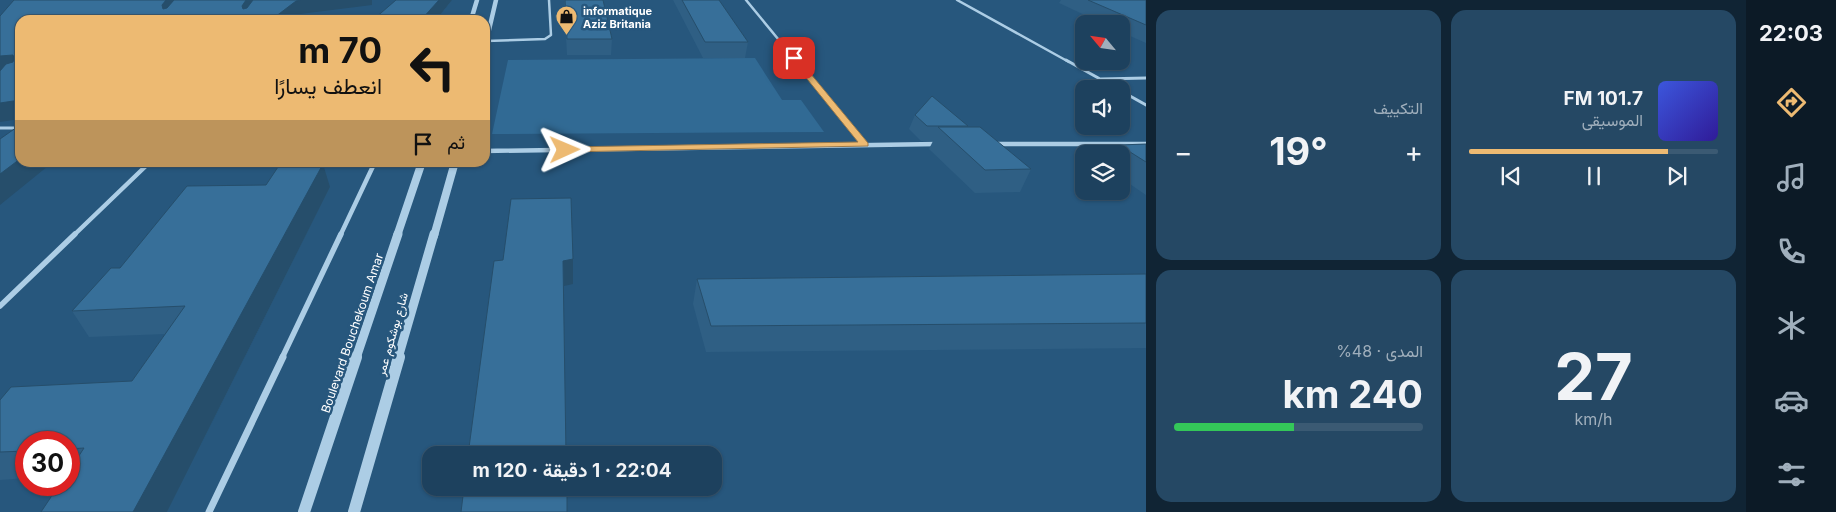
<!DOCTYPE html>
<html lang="ar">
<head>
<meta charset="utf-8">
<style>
  :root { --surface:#1d415e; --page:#254864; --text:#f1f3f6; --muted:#a0afbc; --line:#3b5a73; --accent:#edba72 }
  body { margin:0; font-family:Inter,Vazirmatn,sans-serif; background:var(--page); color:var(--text); direction:rtl; height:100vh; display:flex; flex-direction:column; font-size:19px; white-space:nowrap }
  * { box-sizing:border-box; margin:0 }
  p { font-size:16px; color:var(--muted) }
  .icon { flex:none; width:28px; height:28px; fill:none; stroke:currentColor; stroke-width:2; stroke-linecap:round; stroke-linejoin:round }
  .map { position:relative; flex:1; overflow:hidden; direction:ltr }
  .sheet { display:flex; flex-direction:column; gap:10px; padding:10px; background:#102434; width:600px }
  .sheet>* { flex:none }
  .guide { position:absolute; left:15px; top:15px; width:475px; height:152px; border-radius:15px; box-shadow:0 1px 4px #0004,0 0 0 1px var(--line); direction:rtl; background:#edba72; color:#111; overflow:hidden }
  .needle { width:32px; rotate:299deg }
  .buttons { position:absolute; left:1075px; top:15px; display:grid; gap:10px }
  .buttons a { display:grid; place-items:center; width:55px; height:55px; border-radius:10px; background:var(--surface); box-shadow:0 1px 4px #0004,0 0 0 1px var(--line); font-size:25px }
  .speed { position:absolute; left:15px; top:431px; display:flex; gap:10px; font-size:25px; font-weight:700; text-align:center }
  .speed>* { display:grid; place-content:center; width:65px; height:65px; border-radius:50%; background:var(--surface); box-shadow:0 1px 4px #0004,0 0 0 1px var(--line); line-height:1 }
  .speed .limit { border:8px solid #d22; background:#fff; color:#111 }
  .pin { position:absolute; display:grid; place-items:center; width:42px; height:42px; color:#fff; margin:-21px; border-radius:10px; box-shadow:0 2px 8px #0006 }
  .me { position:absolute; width:55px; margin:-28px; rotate:89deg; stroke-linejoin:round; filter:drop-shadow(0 0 4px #0008) }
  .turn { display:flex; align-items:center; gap:18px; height:105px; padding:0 25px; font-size:22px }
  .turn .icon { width:65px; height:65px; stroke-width:2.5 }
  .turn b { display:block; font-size:35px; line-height:42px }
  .then { display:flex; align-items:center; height:48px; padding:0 25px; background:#0003; gap:10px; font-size:19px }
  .big { font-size:38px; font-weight:700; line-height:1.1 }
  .sheet .widget { flex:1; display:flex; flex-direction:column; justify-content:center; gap:8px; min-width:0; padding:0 18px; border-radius:15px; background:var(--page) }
  .sheet .dial { align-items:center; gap:0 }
  .dial b { font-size:65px; line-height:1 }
  .song { display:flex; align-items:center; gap:15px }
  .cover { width:60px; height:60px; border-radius:8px; background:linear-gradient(135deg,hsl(230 70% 55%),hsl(250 70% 35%)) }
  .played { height:5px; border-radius:2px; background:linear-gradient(90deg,var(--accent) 80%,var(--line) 80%) }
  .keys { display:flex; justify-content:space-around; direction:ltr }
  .heat { display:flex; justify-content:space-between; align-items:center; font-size:28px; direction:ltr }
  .charge { height:8px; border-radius:4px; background:linear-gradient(90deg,#34c759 48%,var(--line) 0) }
  .sheet .tiles { flex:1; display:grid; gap:10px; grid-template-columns:repeat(2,1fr) }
  .trip { position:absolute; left:422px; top:446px; width:300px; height:50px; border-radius:15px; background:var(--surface); box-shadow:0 1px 4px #0004,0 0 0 1px var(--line); font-weight:700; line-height:50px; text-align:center; direction:rtl }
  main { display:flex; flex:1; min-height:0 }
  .menu { display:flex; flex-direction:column; width:90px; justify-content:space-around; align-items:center; background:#0c1a26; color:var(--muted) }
  .menu .icon { width:35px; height:35px }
  .menu .active { color:var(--accent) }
  .menu b { font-size:22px; color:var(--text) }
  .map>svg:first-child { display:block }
  .green { fill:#316a94 }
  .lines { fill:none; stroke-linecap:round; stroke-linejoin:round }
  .minor-far4 { stroke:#accde5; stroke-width:2.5 }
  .minor-far3 { stroke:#accde5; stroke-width:3 }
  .minor-far2 { stroke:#accde5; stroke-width:4.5 }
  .minor-far1 { stroke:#accde5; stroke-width:5.5 }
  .minor { stroke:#accde5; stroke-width:7 }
  .tertiary-far3 { stroke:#accde5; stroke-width:4.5 }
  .tertiary-far2 { stroke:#accde5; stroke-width:8 }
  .tertiary-far1 { stroke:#accde5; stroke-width:9 }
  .tertiary { stroke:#accde5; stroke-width:12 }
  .wall { fill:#2f5f84 }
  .shaded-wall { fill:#264e6b }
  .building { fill:#376f99; stroke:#264e6b }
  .route { fill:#edba72; stroke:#9a794a }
  .labels { text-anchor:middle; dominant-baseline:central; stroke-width:5; stroke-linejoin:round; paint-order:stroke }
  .far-poi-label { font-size:11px; font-weight:bold; fill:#fff; stroke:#27577d; text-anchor:start }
  .street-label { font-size:12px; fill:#fff; stroke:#27577d }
</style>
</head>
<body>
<main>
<nav class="menu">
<b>22:03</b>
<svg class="icon active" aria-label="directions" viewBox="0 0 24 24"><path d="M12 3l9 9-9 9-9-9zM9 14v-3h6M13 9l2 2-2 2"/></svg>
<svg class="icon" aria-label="music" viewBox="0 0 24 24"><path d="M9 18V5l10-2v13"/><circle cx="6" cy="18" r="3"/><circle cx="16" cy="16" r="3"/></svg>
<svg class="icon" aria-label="phone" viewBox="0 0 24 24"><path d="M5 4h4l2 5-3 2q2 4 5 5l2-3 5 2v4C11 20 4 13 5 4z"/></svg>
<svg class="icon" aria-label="climate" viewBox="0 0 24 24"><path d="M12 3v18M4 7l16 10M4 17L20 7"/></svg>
<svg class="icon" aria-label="car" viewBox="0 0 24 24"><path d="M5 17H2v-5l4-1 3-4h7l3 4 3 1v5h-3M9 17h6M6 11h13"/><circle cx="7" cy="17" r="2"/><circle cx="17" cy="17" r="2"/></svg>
<svg class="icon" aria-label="filters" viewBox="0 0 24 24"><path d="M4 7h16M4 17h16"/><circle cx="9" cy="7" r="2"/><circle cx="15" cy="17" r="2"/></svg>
</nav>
<section class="sheet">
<div class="tiles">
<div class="widget">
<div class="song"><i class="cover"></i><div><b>101.7 FM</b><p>الموسيقى</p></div></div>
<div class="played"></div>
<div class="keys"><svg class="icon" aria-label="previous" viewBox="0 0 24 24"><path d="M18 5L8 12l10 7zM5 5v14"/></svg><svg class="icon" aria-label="pause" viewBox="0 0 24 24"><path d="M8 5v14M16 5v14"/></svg><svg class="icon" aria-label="next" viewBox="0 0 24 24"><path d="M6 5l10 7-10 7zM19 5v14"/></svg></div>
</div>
<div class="widget"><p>التكييف</p>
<div class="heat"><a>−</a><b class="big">19°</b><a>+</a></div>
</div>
<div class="widget dial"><b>27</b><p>km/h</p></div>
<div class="widget"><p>المدى · 48%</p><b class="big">240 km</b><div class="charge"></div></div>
</div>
</section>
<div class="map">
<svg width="1146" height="512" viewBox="0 0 1146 512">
  <rect width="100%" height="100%" fill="#27577d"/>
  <!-- green -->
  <path class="green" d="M755,58L782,100H801L824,132L492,134L508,60Z"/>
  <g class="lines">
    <!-- minor-far4 -->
    <path class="minor-far4" d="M746,0L797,62
      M957,0L1069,62
      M486,41L545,39L551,35L549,0"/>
    <!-- minor-far3 -->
    <path class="minor-far3" d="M796,60L860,139
      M1066,60L1118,89
      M1101,79L1146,78
      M1121,91L1146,105
      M0,128H20"/>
    <!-- minor-far2 -->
    <path class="minor-far2" d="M859,137L865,145
      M995,144H1146
      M485,151L937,144
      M73,236L150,162
      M340,236L375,162"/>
    <!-- minor-far1 -->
    <path class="minor-far1" d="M0,306L75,234
      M282,358L341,234"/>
    <!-- minor -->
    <path class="minor" d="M209,512L283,357"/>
    <!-- tertiary-far3 -->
    <path class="tertiary-far3" d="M471,20L477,0
      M485,47L496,0"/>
    <!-- tertiary-far2 -->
    <path class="tertiary-far2" d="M397,236L422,162
      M434,236L455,162"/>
    <!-- tertiary-far1 -->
    <path class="tertiary-far1" d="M356,358L398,234
      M398,358L434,234"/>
    <!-- tertiary -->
    <path class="tertiary" d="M304,512L356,357
      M354,512L399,357"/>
  </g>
  <!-- wall -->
  <path class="wall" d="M452,0L436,20H374V19Z
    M564,0H603L612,39L611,55H567Z
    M673,0H719L748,42L745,58H703Z
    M1061,0H1146V43L1121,32V24H1104L1059,3Z
    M915,115L968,126L967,127L1031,169L1020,192L975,193L929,149L933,141H921L909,129Z
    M1146,144V195L1121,178V154H1114L1119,145Z
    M330,187L167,512H41L69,485V442H26V478L0,480V452L132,381L165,334L89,337L72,311L120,268Z
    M1146,274V348L706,352L693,304L697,279Z"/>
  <!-- shaded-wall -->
  <path class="shaded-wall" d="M166,0H183L167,18L162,5Z
    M246,0H259L246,19L242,6Z
    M301,0H372V5L300,14L292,20H271L296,1Z
    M439,0H452L436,20H421Z
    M13,55L20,67L0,73V56Z
    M20,100V119L0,122V103Z
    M20,159V162H53L0,205V174Z
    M323,164L330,187L167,512H133Z
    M573,259V284L564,286L563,261Z"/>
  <!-- building -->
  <path class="building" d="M14,0H166L162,5L163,9L167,8L174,0H246L242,6L243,9L247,8L253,0H301L296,1L271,20H20V100L0,103V71L6,64L13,62L14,58L13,55L0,56V16Z
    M396,0H439L421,20L374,19Z
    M565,0H603L612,39H567Z
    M682,0H719L748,42H705Z
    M1088,0H1146V25Z
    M932,96L968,126H927L915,115Z
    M20,125V159L0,174V139Z
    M938,127H980L1031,169L985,170Z
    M1146,144V162L1119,145Z
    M323,164L133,512H41L59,485H69V471L84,448L69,449V442H26V451L0,452V400L11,387L132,381L185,306L72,311L111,268H120L187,186L266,185L278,167Z
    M571,198L573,259L563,261L566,455H468L494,261L503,260L511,199Z
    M1146,274V323L711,326L697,279Z
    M464,488H567V512H461Z"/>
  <!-- route -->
  <path class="route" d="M791,56H796L868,143V146L565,152L561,150L565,147L858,142L791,59Z"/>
  <!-- icons -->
  <defs>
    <symbol id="shop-pin" viewBox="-11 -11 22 30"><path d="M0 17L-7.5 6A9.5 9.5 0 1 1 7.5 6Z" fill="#edba72" stroke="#27577d"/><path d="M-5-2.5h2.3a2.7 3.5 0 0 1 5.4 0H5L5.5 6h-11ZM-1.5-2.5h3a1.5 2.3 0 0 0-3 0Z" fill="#111"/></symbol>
  </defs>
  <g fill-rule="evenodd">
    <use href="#shop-pin" x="554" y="4" width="25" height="34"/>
  </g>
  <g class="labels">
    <!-- far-poi labels -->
    <g class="far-poi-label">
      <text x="583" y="11">informatique<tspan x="583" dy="13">Aziz Britania</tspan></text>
    </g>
    <!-- street labels -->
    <g class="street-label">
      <text transform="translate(352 333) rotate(-71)">Boulevard Bouchekoum Amar</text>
      <text transform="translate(392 334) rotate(-74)">شارع بوشكوم عمر</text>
    </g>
  </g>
</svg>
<div class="buttons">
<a><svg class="needle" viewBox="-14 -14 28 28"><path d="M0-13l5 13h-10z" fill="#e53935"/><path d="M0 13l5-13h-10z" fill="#a0afbc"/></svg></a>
<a><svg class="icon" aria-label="sound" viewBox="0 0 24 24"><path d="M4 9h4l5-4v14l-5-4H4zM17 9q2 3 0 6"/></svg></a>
<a><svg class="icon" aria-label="layers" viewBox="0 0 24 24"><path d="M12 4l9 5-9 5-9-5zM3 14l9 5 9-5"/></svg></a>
</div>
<div class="speed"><div class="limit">30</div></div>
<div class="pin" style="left:794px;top:58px;background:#d93025"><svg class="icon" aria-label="arrive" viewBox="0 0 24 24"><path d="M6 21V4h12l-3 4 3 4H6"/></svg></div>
<svg class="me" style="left:565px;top:150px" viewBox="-20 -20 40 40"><path d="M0-17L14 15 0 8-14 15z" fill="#edba72" stroke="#fff" stroke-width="4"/></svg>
<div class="trip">22:04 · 1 دقيقة · 120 m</div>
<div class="guide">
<div class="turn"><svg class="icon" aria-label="left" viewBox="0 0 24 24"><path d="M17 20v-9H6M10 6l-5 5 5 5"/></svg><div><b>70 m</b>انعطف يسارًا</div></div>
<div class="then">ثم<svg class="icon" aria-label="arrive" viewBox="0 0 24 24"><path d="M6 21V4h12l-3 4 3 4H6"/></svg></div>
</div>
</div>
</main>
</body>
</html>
